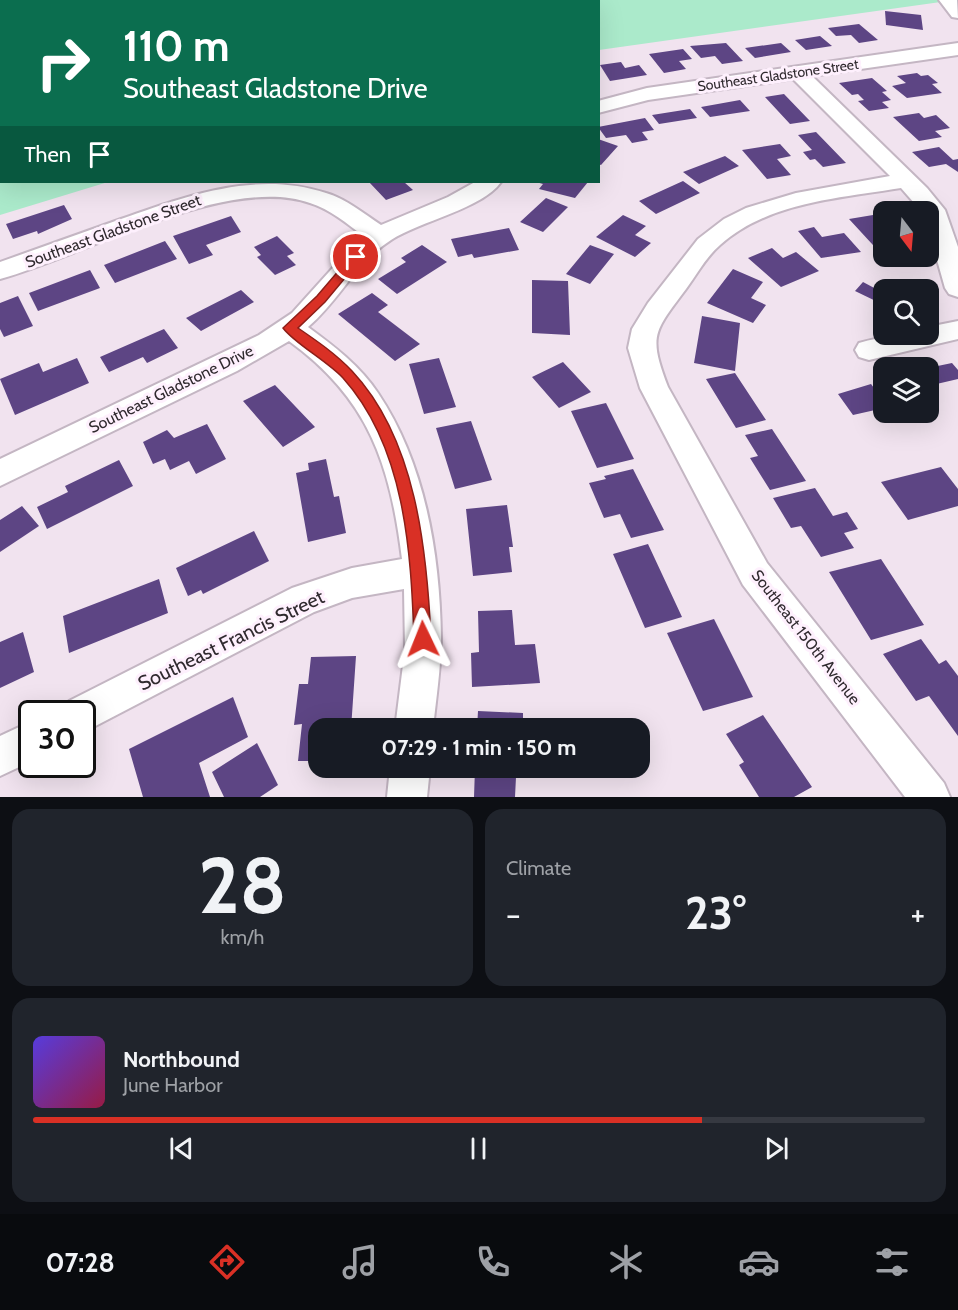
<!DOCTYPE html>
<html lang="en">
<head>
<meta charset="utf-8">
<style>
  :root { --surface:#171b24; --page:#20242c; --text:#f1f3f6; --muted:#9ea1a6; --line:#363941; --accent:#d93025 }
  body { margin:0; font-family:Cabin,sans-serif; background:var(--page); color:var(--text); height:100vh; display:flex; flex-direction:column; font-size:22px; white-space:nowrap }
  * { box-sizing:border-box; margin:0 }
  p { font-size:20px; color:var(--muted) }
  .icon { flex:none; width:33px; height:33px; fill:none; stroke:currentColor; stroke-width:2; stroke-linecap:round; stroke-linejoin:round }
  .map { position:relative; height:797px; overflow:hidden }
  .panel { display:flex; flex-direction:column; gap:12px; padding:12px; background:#0d0f14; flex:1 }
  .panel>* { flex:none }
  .guide { position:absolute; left:0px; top:0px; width:600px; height:183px; box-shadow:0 6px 24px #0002; background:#0b6e4f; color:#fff; overflow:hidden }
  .needle { width:39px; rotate:164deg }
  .fabs { position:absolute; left:873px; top:201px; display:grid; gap:12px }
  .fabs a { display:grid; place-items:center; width:66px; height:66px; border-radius:12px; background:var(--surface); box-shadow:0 6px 24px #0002; font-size:30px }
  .speed { position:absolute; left:18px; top:700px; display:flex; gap:12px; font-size:30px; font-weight:700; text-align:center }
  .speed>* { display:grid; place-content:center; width:78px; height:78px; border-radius:50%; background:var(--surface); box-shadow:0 6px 24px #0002; line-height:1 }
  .speed .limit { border:3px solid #111; border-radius:9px; background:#fff; color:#111 }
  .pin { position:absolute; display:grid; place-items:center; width:51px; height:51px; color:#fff; margin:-26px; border:3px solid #fff; border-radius:50%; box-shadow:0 2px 6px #0007 }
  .me { position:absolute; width:66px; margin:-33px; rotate:358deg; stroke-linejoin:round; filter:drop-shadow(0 0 4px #0008) }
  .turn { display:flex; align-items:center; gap:21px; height:126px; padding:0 24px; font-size:27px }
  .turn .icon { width:78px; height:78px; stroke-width:2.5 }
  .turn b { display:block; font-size:42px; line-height:51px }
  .then { display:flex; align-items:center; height:57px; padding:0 24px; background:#0003; gap:12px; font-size:22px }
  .big { font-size:45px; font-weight:700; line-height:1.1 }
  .panel .tile { flex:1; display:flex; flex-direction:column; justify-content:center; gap:9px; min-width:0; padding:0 21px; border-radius:18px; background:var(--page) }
  .panel .dial { align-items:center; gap:0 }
  .dial b { font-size:78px; line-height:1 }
  .song { display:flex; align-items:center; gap:18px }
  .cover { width:72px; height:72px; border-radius:9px; background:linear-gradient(135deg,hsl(250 70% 55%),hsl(340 70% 35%)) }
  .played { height:6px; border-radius:3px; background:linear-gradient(90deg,var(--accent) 75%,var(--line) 75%) }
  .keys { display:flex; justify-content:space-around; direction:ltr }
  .heat { display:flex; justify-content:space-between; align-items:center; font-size:33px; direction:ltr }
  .panel .tiles { flex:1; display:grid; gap:12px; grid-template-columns:1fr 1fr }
  .tile:last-child { grid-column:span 2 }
  .trip { position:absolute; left:308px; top:718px; width:342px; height:60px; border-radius:18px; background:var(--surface); box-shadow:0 6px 24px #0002; font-weight:700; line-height:60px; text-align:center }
  .tab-bar { display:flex; height:96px; justify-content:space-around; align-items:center; background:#090b0e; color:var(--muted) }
  .tab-bar .icon { width:42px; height:42px }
  .tab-bar .on { color:var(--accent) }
  .tab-bar b { font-size:27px; color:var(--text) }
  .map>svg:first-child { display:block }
  .green { fill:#abeacb }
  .building { fill:#5d4584 }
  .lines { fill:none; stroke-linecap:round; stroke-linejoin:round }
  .minor-casing { stroke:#c4b6c3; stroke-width:4 }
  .path { stroke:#a99ea7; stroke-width:2; stroke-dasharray:2 2; stroke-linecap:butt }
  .minor { fill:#fff; fill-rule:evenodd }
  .route { fill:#d93025; stroke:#8d1f18; stroke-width:1.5 }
  .labels { text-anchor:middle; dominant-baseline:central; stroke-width:6; stroke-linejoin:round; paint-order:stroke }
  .far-street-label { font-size:14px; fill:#302a2f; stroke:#fef0fd }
  .street-label { font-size:16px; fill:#302a2f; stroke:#fef0fd }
  .near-street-label { font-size:20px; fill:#302a2f; stroke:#fef0fd }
</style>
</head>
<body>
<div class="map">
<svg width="958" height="797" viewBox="0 0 958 797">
  <rect width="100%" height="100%" fill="#f1e3ef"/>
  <!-- green -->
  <path class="green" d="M0,0H955L599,50L598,2H2V182H108L0,215Z"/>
  <!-- building -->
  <path class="building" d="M885,11L921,15L923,30L886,25Z
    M859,24L878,40L859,43L851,35L836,36L828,28Z
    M820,36L832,46L806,50L795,40Z
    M726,43L743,61L722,64L715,56L701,58L690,46Z
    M781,43L791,52L755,58L745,48Z
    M683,49L692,59L679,61L686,69L664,73L649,54Z
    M621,62L625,68L639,65L647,75L610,81L600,65Z
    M917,73L921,76L928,75L938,83L932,84L942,93L907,98L892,86L906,83L897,76Z
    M872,78L887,91L882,92L891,100L882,102L889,108L869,111L858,101L864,100L858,94L852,95L839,83Z
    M784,94L810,121L790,124L765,97Z
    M740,100L750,111L710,117L701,107Z
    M690,109L697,118L659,124L652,115Z
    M919,113L924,118L936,115L950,128L935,131L942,137L919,141L893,117Z
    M645,118L654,130L642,132L648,140L632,143L626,135L606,138L598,127Z
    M816,132L846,163L823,167L815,159L810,160L803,152L812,150L798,135Z
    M598,139L618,146L601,165L598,164Z
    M780,144L791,156L777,159L791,175L767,179L742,150Z
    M939,147L953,160L958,159V172L946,164L929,167L912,152Z
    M725,156L739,166L699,184L683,172Z
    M683,181L700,193L656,214L639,201Z
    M369,182H404L413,190L386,200Z
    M536,182H588L575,198L539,189L543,184Z
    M546,198L568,207L543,232L520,222Z
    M64,205L72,219L38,234L37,231L13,239L6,224Z
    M623,215L646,226L635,235L651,243L635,257L596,237Z
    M873,215L884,226V257L849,219Z
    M231,216L241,232L206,245L213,255L189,264L173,236Z
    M814,227L822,237L844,233L861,252L821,258L798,231Z
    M509,228L519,250L474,258L472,254L458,257L451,239Z
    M277,236L294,253L287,256L296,265L275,275L257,257L261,255L254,247Z
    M165,241L177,259L115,283L104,265Z
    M422,245L447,262L397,294L378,279L406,262L401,258Z
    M590,245L614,254L590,284L566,274Z
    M772,248L783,258L796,252L819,271L781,287L748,258Z
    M733,269L763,282L751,298L766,305L753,323L707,303Z
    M90,270L100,288L38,311L29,293Z
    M532,280L568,281L570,335L532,333Z
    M887,280L908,290H884V305L855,291L863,282L878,290Z
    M241,290L254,302L201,331L186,318Z
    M372,293L388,305L378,312L420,344L395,361L338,314Z
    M18,296L33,326L4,337L0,329V303Z
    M702,316L740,323L735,371L694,363Z
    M164,329L178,348L147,363L143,357L109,372L100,357Z
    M77,358L89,383L15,415L0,379L39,363L43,372Z
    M439,358L456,407L424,414L409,364Z
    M563,362L591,392L559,408L532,377Z
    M952,363L958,370V379L928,386V368Z
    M735,373L766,420L736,428L706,379Z
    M871,384L884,401V408L853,415L838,394Z
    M275,385L315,427L283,447L243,401Z
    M606,403L634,459L597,468L571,411Z
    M471,421L492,480L455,489L436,428Z
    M207,424L226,459L196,474L189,461L170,470L165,459L153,464L143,442L167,430L174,438Z
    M772,429L806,481L770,490L750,458L758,456L745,435Z
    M326,459L334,497L339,496L346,533L308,542L296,473L309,470L308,463Z
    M119,460L133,486L47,529L37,507L68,492L65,486Z
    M941,467L958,489V506L908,520L881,482Z
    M633,469L664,530L631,538L620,514L604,518L589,483L606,479L604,476Z
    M815,488L833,516L847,512L858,529L844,533L854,548L821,557L801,526L791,528L773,498Z
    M507,505L513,547H509L512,572L473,576L466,509Z
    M22,506L39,526L0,552V520Z
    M254,531L269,561L203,594L201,590L188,596L176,568Z
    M648,544L682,617L645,628L613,554Z
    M881,559L924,625L871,640L829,572Z
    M159,579L168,613L69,653L63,616Z
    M512,610L515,645L535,644L540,683L472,687L471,653L479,652L478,611Z
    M714,619L753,697L703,711L667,633Z
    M23,632L34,672L0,688V642Z
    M921,639L939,664L946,660L958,676V736L929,696L916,701L883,654Z
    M356,656L351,729H318V761H298L302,724L294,725L299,684H308L311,657Z
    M233,697L248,737L199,763L210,797H143L129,749Z
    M478,711L523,713V729H477Z
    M763,715L812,787L794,797H759L739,765L744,762L726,734Z
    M257,743L278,785L260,797H224L212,772Z
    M475,768H549V778L516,777L515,797H474Z"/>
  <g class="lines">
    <defs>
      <path id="minor" d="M939,0H957L958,18L952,17Z
        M958,43V55L812,76L927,188L945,210L958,247V297L949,294L945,288L928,228V212H922L901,188C840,198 768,202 720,245C706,257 697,274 686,289C654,332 648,335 668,387L767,563L944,783L950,797H905L743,585L640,388L628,348L632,329L648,303L698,239L724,219L746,208L796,193L890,176L793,79L648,100L598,113V101L647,88Z
        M475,182H501C482,209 420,221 391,240C356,262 339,301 308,327C334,346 360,366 378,393C425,463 440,555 441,638C441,668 436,699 433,729H395L405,649L404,589L352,598L314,612L82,733V714H63L69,701L292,588L352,568L402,559C390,464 369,399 289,341L237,371L0,486V459L259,335L292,313L347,252L364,236C347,224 330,209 310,203C226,174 84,256 0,279V262C40,248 81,233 121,219C187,196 256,170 326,193C346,199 363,213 381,225L448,197Z
        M958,321V339L869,360L859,357L855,350L859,343C883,336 904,334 928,334V327Z
        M32,721V761L0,776V736Z
        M390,768H430L427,797H387Z"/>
    </defs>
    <!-- minor casing -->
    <use href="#minor" class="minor-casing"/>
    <!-- path -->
    <path class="path" d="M132,2L134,0
      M253,2L258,0"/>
    <!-- minor -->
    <use href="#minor" class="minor"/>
  </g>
  <!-- route -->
  <path class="route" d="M356,253L362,257L360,260L325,302L298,328C317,341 336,354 352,371C416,439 427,550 431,639L429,645L423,647L417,645L414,639C411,551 405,447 343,378C327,361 294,343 283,328L317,296L352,255Z"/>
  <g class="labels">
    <!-- far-street labels -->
    <g class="far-street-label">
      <text transform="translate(778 75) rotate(-8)">Southeast Gladstone Street</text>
    </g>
    <!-- street labels -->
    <g class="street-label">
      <text transform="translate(113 231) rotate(-20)">Southeast Gladstone Street</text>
      <text transform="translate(171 389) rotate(-26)">Southeast Gladstone Drive</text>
      <text transform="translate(806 637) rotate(52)">Southeast 150th Avenue</text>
    </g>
    <!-- near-street labels -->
    <g class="near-street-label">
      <text transform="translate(231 640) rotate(-26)">Southeast Francis Street</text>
    </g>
  </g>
</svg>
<div class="fabs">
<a><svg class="needle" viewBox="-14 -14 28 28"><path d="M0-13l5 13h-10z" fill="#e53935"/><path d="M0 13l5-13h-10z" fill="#9ea1a6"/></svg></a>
<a><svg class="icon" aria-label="search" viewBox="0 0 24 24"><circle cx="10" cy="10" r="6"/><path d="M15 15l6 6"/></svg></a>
<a><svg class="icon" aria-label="layers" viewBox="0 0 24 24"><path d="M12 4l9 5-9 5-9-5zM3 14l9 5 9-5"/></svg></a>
</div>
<div class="speed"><div class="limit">30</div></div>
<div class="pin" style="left:356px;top:257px;background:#d93025"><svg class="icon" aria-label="arrive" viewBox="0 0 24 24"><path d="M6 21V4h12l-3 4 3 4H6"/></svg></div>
<svg class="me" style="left:423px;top:639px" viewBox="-20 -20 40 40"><path d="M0-17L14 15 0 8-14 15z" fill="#d93025" stroke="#fff" stroke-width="4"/></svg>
<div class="trip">07:29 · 1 min · 150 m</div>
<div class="guide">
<div class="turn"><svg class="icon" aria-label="right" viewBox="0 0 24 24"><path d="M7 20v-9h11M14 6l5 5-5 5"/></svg><div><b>110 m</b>Southeast Gladstone Drive</div></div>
<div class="then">Then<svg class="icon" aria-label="arrive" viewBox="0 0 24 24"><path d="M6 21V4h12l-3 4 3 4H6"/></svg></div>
</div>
</div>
<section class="panel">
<div class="tiles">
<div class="tile dial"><b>28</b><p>km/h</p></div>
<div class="tile"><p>Climate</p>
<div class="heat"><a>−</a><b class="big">23°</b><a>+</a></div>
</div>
<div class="tile">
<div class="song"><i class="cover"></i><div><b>Northbound</b><p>June Harbor</p></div></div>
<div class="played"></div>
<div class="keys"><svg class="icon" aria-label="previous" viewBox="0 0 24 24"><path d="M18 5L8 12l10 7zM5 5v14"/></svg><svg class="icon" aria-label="pause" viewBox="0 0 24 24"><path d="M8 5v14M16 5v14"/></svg><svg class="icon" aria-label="next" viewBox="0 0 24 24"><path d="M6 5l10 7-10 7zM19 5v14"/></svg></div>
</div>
</div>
</section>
<nav class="tab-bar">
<b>07:28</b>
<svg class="icon on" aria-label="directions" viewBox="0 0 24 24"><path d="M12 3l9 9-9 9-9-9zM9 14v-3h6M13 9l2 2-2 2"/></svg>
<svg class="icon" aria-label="music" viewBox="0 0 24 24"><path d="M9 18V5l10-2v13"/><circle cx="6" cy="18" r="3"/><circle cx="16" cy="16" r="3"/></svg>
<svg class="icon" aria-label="phone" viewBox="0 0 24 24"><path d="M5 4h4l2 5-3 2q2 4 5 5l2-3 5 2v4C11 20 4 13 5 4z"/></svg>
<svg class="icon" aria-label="climate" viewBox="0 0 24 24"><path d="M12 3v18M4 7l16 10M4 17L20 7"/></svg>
<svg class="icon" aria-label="car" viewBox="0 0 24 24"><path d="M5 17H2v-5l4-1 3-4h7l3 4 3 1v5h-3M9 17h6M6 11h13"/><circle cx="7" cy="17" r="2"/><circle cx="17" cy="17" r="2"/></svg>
<svg class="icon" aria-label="filters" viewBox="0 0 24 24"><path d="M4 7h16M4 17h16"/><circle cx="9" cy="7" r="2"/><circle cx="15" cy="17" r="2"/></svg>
</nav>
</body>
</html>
